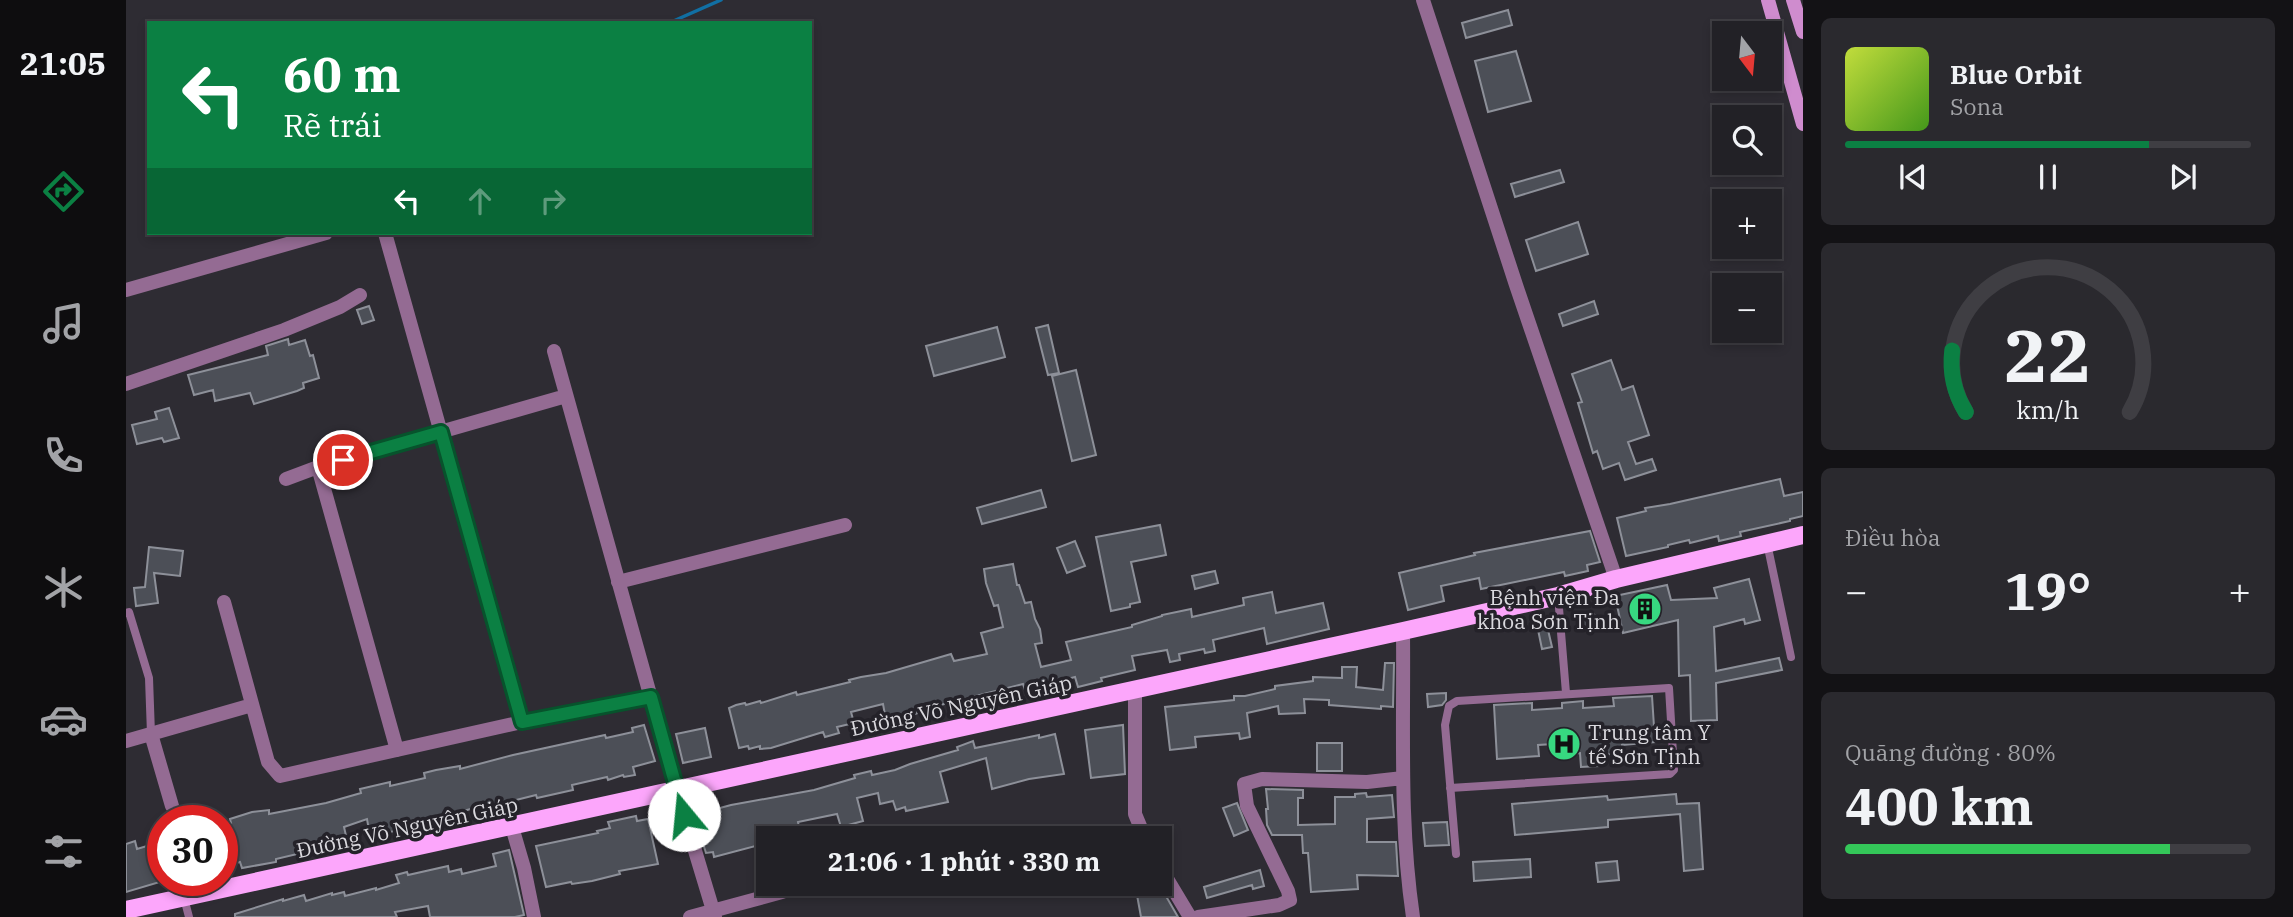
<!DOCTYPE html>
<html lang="vi">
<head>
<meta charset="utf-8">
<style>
  :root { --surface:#222126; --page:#2a292e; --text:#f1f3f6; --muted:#a2a3a7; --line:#3f3e43; --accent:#0b8043 }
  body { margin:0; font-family:"IBM Plex Serif",serif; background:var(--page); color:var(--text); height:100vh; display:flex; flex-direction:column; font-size:26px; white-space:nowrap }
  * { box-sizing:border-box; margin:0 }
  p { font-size:23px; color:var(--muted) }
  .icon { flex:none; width:38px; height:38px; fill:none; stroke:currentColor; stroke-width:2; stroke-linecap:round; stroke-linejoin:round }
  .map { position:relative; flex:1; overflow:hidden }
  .panel { display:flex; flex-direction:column; gap:18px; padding:18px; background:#131215; width:490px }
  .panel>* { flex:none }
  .hud { position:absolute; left:21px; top:21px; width:665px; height:214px; border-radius:0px; box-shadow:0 4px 10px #0003,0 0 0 2px var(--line); background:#0b8043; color:#fff; overflow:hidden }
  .needle { width:46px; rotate:164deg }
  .buttons { position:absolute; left:1586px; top:21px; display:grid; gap:14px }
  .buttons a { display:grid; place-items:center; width:70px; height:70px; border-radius:0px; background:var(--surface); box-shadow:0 4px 10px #0003,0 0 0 2px var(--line); font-size:35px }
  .speed { position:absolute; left:21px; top:805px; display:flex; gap:14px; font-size:35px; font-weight:700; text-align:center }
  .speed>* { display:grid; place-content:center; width:91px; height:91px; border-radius:50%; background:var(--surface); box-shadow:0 4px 10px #0003,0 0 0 2px var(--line); line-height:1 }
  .speed .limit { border:10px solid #d22; background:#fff; color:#111 }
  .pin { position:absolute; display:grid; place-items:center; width:60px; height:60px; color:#fff; margin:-30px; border:4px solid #fff; border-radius:50%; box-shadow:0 2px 7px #0007 }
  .me { position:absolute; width:77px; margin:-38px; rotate:343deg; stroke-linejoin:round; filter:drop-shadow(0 0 5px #0008) }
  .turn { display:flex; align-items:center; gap:24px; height:147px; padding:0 21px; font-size:32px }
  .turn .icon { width:91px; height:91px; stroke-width:2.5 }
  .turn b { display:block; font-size:49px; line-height:60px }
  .lanes { display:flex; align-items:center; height:66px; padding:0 21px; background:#0003; justify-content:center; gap:35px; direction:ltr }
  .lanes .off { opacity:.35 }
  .big { font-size:52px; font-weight:800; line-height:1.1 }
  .panel .widget { flex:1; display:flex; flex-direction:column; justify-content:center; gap:10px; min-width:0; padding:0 24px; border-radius:10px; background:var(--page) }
  .panel .dial { align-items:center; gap:0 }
  .dial svg { height:182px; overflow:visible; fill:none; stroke:var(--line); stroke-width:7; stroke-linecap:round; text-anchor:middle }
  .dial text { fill:var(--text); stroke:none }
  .song { display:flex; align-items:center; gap:21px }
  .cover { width:84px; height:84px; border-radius:10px; background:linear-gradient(135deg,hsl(70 70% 55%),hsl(100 70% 35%)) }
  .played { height:7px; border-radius:4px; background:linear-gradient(90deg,var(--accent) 75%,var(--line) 75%) }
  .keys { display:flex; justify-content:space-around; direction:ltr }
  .heat { display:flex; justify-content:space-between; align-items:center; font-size:38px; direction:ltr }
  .charge { height:10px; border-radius:5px; background:linear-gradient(90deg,#34c759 80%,var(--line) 0) }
  .trip { position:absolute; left:630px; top:826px; width:416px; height:70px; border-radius:0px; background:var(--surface); box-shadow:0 4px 10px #0003,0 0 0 2px var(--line); font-weight:800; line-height:70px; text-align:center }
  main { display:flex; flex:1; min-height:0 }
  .dock { display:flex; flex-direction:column; width:126px; justify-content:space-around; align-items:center; background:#0e0d0f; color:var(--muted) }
  .dock .icon { width:49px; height:49px }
  .dock .current { color:var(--accent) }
  .dock b { font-size:32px; color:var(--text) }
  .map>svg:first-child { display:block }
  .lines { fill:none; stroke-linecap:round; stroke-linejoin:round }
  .stream { stroke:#116fa3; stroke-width:3.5 }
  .building { fill:#4c4f57; stroke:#8d9099; stroke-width:2 }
  .service { stroke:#946b93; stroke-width:8 }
  .minor { stroke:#946b93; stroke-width:14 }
  .tertiary { stroke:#946b93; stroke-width:14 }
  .secondary { stroke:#cf8cce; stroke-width:14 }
  .primary { stroke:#fca6fb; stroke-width:18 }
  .route-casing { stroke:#07532c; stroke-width:18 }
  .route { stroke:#0b8043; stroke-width:12 }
  .labels { text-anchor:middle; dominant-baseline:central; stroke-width:7; stroke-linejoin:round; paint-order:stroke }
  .poi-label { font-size:21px; fill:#dad9de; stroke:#242229; text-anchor:end }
  .street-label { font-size:21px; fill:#dad9de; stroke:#242229 }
</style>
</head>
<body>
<main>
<nav class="dock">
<b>21:05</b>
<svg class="icon current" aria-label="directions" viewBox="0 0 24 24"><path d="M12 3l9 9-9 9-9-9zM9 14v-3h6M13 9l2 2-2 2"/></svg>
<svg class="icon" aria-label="music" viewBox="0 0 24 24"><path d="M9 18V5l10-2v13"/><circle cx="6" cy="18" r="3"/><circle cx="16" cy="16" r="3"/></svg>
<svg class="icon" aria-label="phone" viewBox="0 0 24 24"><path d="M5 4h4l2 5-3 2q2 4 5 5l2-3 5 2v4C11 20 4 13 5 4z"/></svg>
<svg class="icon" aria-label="climate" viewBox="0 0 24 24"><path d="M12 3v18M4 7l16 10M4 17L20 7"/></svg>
<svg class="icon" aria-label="car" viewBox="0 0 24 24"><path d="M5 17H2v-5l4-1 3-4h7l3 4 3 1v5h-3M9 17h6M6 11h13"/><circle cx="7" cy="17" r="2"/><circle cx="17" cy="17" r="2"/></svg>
<svg class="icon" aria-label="filters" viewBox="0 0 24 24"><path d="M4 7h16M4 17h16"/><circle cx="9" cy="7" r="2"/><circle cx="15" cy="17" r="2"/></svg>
</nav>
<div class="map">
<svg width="1677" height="917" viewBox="0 0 1677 917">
  <rect width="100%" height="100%" fill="#2e2c33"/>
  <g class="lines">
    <!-- stream -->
    <path class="stream" d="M543,23L595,0"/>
  </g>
  <!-- building -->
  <path class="building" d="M1382,10L1386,25L1340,38L1336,23Z
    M1390,51L1405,101L1362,112L1349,61Z
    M1434,170L1438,182L1389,197L1385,184Z
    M1452,222L1462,254L1410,271L1400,240Z
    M1468,301L1472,314L1437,326L1433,314Z
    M243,306L248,320L236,324L231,310Z
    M922,325L933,373L922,375L910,328Z
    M871,327L879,357L808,376L800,346Z
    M162,339L163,345L179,340L184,356L187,355L193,378L177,383L178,388L171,391L128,404L124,393L89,401L87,390L68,395L62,375L142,355L140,346Z
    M1485,360L1496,390L1507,386L1523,435L1502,442L1510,464L1526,459L1530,470L1499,480L1493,463L1477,469L1471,451L1467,453L1452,403L1456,402L1446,374Z
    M950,370L970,455L946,461L926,376Z
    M43,408L53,438L38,442L36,438L11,444L6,425L31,419L29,412Z
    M1654,479L1658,496L1677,492V516L1664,519V521L1614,532L1615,536L1593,541L1592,536L1564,543L1563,540L1542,545V547L1500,556L1491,518L1520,511L1519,508L1544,504Z
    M915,490L920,507L856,524L851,508Z
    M1034,525L1040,555L1005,562L1014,602L1004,604V607L985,611L970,537Z
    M1464,531L1474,562L1461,565L1462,571L1439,576L1438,572L1355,589L1353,578L1315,586L1318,601L1282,610L1273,573L1349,555L1348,553Z
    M949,541L959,566L941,573L931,548Z
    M23,547L57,551L54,576L28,573L32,603L10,606L8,588L19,587Z
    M887,564L891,585H893L899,603L905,602L909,619L914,629L916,643L909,644L915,667L945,660L940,642L1006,627V625L1036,616V615L1065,609L1066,617L1118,605L1117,598L1146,592L1150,613L1197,603L1203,629L1141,644L1138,628L1087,640L1089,651L1079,653L1078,649L1053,654L1054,660L1044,662L1041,650L1006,656L1009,670L975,678L976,681L952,687L949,677L899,690L897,684L791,711L792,713L781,717L760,720L757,704L725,712L728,723L711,727L713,733L699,737L697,732L645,748L634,749V746L623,749L622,746L613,748L603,708L610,705L619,703L620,705L634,701L635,703L670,692L671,695L724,682L723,680L735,677L760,673L825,654L828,661L861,654L855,633L877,627L872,605L868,606L860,583L858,569Z
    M1089,571L1092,583L1069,589L1066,576Z
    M1623,579L1634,620L1619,624L1618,619L1588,627L1590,671L1653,658L1656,670L1590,683L1591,720L1565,721L1564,675L1553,676L1552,620L1497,633L1489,596L1541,585L1545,600L1591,598L1588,588Z
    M1468,614L1471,623L1457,627L1455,618Z
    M1419,617L1426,647L1416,649L1410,620Z
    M1259,663H1268L1267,707L1255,706V709L1203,705V700L1178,699L1179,713L1153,714L1152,706L1121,713L1124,737L1114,739L1113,733L1069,737L1070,747L1044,750L1039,707L1108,700V696H1119L1149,689V686L1187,681V677L1216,678V667H1231L1230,687L1257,690Z
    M1320,693V700L1316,705L1302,707L1301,694Z
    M1526,696L1529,742L1496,745L1497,753L1472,755L1473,766L1455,767L1454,753L1445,754L1444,743L1412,745L1413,756L1371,759L1368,705L1406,703V710L1436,708V703L1457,701V708L1488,706L1487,698Z
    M518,725L529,761L507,767L509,775L498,777L497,775L482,780L481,777L446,785L447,790L411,798L410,795L350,810L349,808L321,815V818L297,824L298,827L283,830V828L244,836L241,819L218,827L221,840L209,844V845L150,859V862L116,868L114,862L96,866V825L105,823L104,819L126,812L143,810V814L200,803L235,793L234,789L264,782V786L299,778L298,773L310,770L334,766V769L387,755L479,735L480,738L507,732L506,728Z
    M997,725L999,774L965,778L959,730Z
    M579,728L585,757L557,763L550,734Z
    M929,734L938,774L903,779L866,789L860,758L814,772L822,802L780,811L779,807L770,810L767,801L754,804L752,793L731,798L737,821L715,827L711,814L672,822L674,832L665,834V836L642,838L641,843L588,857L587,852L580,853L568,815L605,805L688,790L729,778L728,775L745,771L746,775L769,770L784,764L832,750L831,747L847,741L849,748L913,735V738Z
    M1191,743H1216V771H1191Z
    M1140,789L1177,790V798H1172V825L1209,824V797H1229V794L1240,793L1241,797L1266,795L1268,817L1241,819V842H1270L1272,876L1231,875L1232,889L1185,892L1182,853H1177L1176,835H1146L1141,825L1140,809H1142Z
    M1550,794L1551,804L1573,803L1577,869L1558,871L1554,814L1482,820V827L1389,835L1386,804L1481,796L1482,800Z
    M1111,803L1122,830L1108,836L1097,808Z
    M510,816L511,821L522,819L532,864L493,871L494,874L466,881L446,884L445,882L420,887L410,846L472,833L471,831L484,828L482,822Z
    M1321,822L1323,845L1299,846L1297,823Z
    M9,841L11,849L31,843L34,855L37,854V881L0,892V844Z
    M383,850L398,915L389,917H304L302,906L269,912L271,917H109V914L157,899V901L178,895L180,901L206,893V895L218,892L219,896L250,888V890L273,883L270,875L281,872L282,875L322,866L323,872L335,869L336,874L370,866L367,854Z
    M1404,859L1405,877L1348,881L1347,862Z
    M1491,861L1493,880L1472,882L1470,863Z
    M1134,870L1138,886L1127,889L1126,885L1081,898L1078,887Z
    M1009,884H1033L1052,917H1015Z"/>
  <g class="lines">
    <!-- service -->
    <path class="service" d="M1641,543L1665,657
      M1432,596L1440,693
      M0,613L3,612L23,678L25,734
      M1324,788L1544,774L1548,770L1543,688L1331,701L1323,706L1319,725L1330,854
      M58,898L63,917"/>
    <!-- minor -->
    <path class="minor" d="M259,233L396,722
      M0,290L200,233
      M428,351L551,791L589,917
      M0,384L158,330L214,307L234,295
      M192,467L271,750
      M160,479L192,467L440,396
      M492,582L719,525
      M98,602L142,762L154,776L396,722L525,697
      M1277,631C1278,727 1273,822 1287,917
      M1009,691V814L1019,838
      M25,734L46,806
      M0,741L126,705
      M386,827L398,868L408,917
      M1034,867L1064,917
      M564,917L656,892
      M1072,917L1153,905L1164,900L1162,891L1121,806L1118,784L1136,779L1241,782L1277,778"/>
    <!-- tertiary -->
    <path class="tertiary" d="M1297,0L1390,285L1490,579"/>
    <!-- secondary -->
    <path class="secondary" d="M1642,0L1677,124
      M1667,0L1677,32"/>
    <!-- primary -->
    <path class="primary" d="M0,910L1277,631L1432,596L1490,579L1677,535"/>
  </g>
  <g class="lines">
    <defs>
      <path id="route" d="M217,460L315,432L396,722L525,697L558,815"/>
    </defs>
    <!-- route casing -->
    <use href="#route" class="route-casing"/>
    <!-- route -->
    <use href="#route" class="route"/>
  </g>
  <!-- icons -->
  <defs>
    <symbol id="building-disc" viewBox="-11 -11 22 22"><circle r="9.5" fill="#37d880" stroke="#242229"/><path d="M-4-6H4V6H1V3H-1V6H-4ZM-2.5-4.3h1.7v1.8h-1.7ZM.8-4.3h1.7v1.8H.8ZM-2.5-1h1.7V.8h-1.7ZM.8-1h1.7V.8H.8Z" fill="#111"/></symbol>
    <symbol id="hospital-disc" viewBox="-11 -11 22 22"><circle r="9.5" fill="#37d880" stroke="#242229"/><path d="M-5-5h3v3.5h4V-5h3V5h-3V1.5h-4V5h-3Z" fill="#111"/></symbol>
  </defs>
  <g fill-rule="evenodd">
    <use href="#building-disc" x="1500" y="590" width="38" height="38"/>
    <use href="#hospital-disc" x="1419" y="725" width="38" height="38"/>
  </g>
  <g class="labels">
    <!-- poi labels -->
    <g class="poi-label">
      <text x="1494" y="597">Bệnh viện Đa<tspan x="1494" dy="24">khoa Sơn Tịnh</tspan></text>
      <text x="1462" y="732" text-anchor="start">Trung tâm Y<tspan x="1462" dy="24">tế Sơn Tịnh</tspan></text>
    </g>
    <!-- street labels -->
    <g class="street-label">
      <text transform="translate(835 705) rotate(-12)">Đường Võ Nguyên Giáp</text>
      <text transform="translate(281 827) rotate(-12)">Đường Võ Nguyên Giáp</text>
    </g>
  </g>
</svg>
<div class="buttons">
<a><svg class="needle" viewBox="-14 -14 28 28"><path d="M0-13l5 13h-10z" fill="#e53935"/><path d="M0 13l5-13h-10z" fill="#a2a3a7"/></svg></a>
<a><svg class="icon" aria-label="search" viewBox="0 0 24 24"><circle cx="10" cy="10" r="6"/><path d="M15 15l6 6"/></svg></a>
<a>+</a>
<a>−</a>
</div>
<div class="speed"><div class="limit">30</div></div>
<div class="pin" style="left:217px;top:460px;background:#d93025"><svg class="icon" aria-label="arrive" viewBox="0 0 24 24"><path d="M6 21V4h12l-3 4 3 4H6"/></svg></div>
<svg class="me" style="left:558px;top:815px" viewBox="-20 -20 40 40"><circle r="19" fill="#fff"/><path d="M0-13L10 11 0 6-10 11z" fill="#0b8043"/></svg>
<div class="trip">21:06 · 1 phút · 330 m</div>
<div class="hud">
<div class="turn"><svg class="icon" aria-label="left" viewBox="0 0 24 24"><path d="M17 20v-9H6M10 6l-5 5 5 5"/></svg><div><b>60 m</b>Rẽ trái</div></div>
<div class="lanes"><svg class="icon" aria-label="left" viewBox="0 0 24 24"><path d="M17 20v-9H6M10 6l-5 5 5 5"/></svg><svg class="icon off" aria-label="ahead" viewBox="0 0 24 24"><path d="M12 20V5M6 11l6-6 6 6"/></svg><svg class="icon off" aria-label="right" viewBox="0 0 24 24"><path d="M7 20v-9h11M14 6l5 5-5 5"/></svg></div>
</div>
</div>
<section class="panel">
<div class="widget">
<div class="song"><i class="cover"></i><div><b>Blue Orbit</b><p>Sona</p></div></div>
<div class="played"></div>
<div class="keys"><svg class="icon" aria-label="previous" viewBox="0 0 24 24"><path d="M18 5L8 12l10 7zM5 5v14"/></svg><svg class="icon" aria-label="pause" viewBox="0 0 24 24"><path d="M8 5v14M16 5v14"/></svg><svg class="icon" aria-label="next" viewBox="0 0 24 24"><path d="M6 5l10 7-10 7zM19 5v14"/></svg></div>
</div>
<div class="widget dial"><svg viewBox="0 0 100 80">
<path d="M14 69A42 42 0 1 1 86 69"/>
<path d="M14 69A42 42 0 0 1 8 42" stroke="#0b8043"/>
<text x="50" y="56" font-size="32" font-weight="700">22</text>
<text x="50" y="72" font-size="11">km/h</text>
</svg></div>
<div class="widget"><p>Điều hòa</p>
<div class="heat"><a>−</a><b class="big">19°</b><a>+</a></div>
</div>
<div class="widget"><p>Quãng đường · 80%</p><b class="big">400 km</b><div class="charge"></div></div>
</section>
</main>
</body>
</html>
